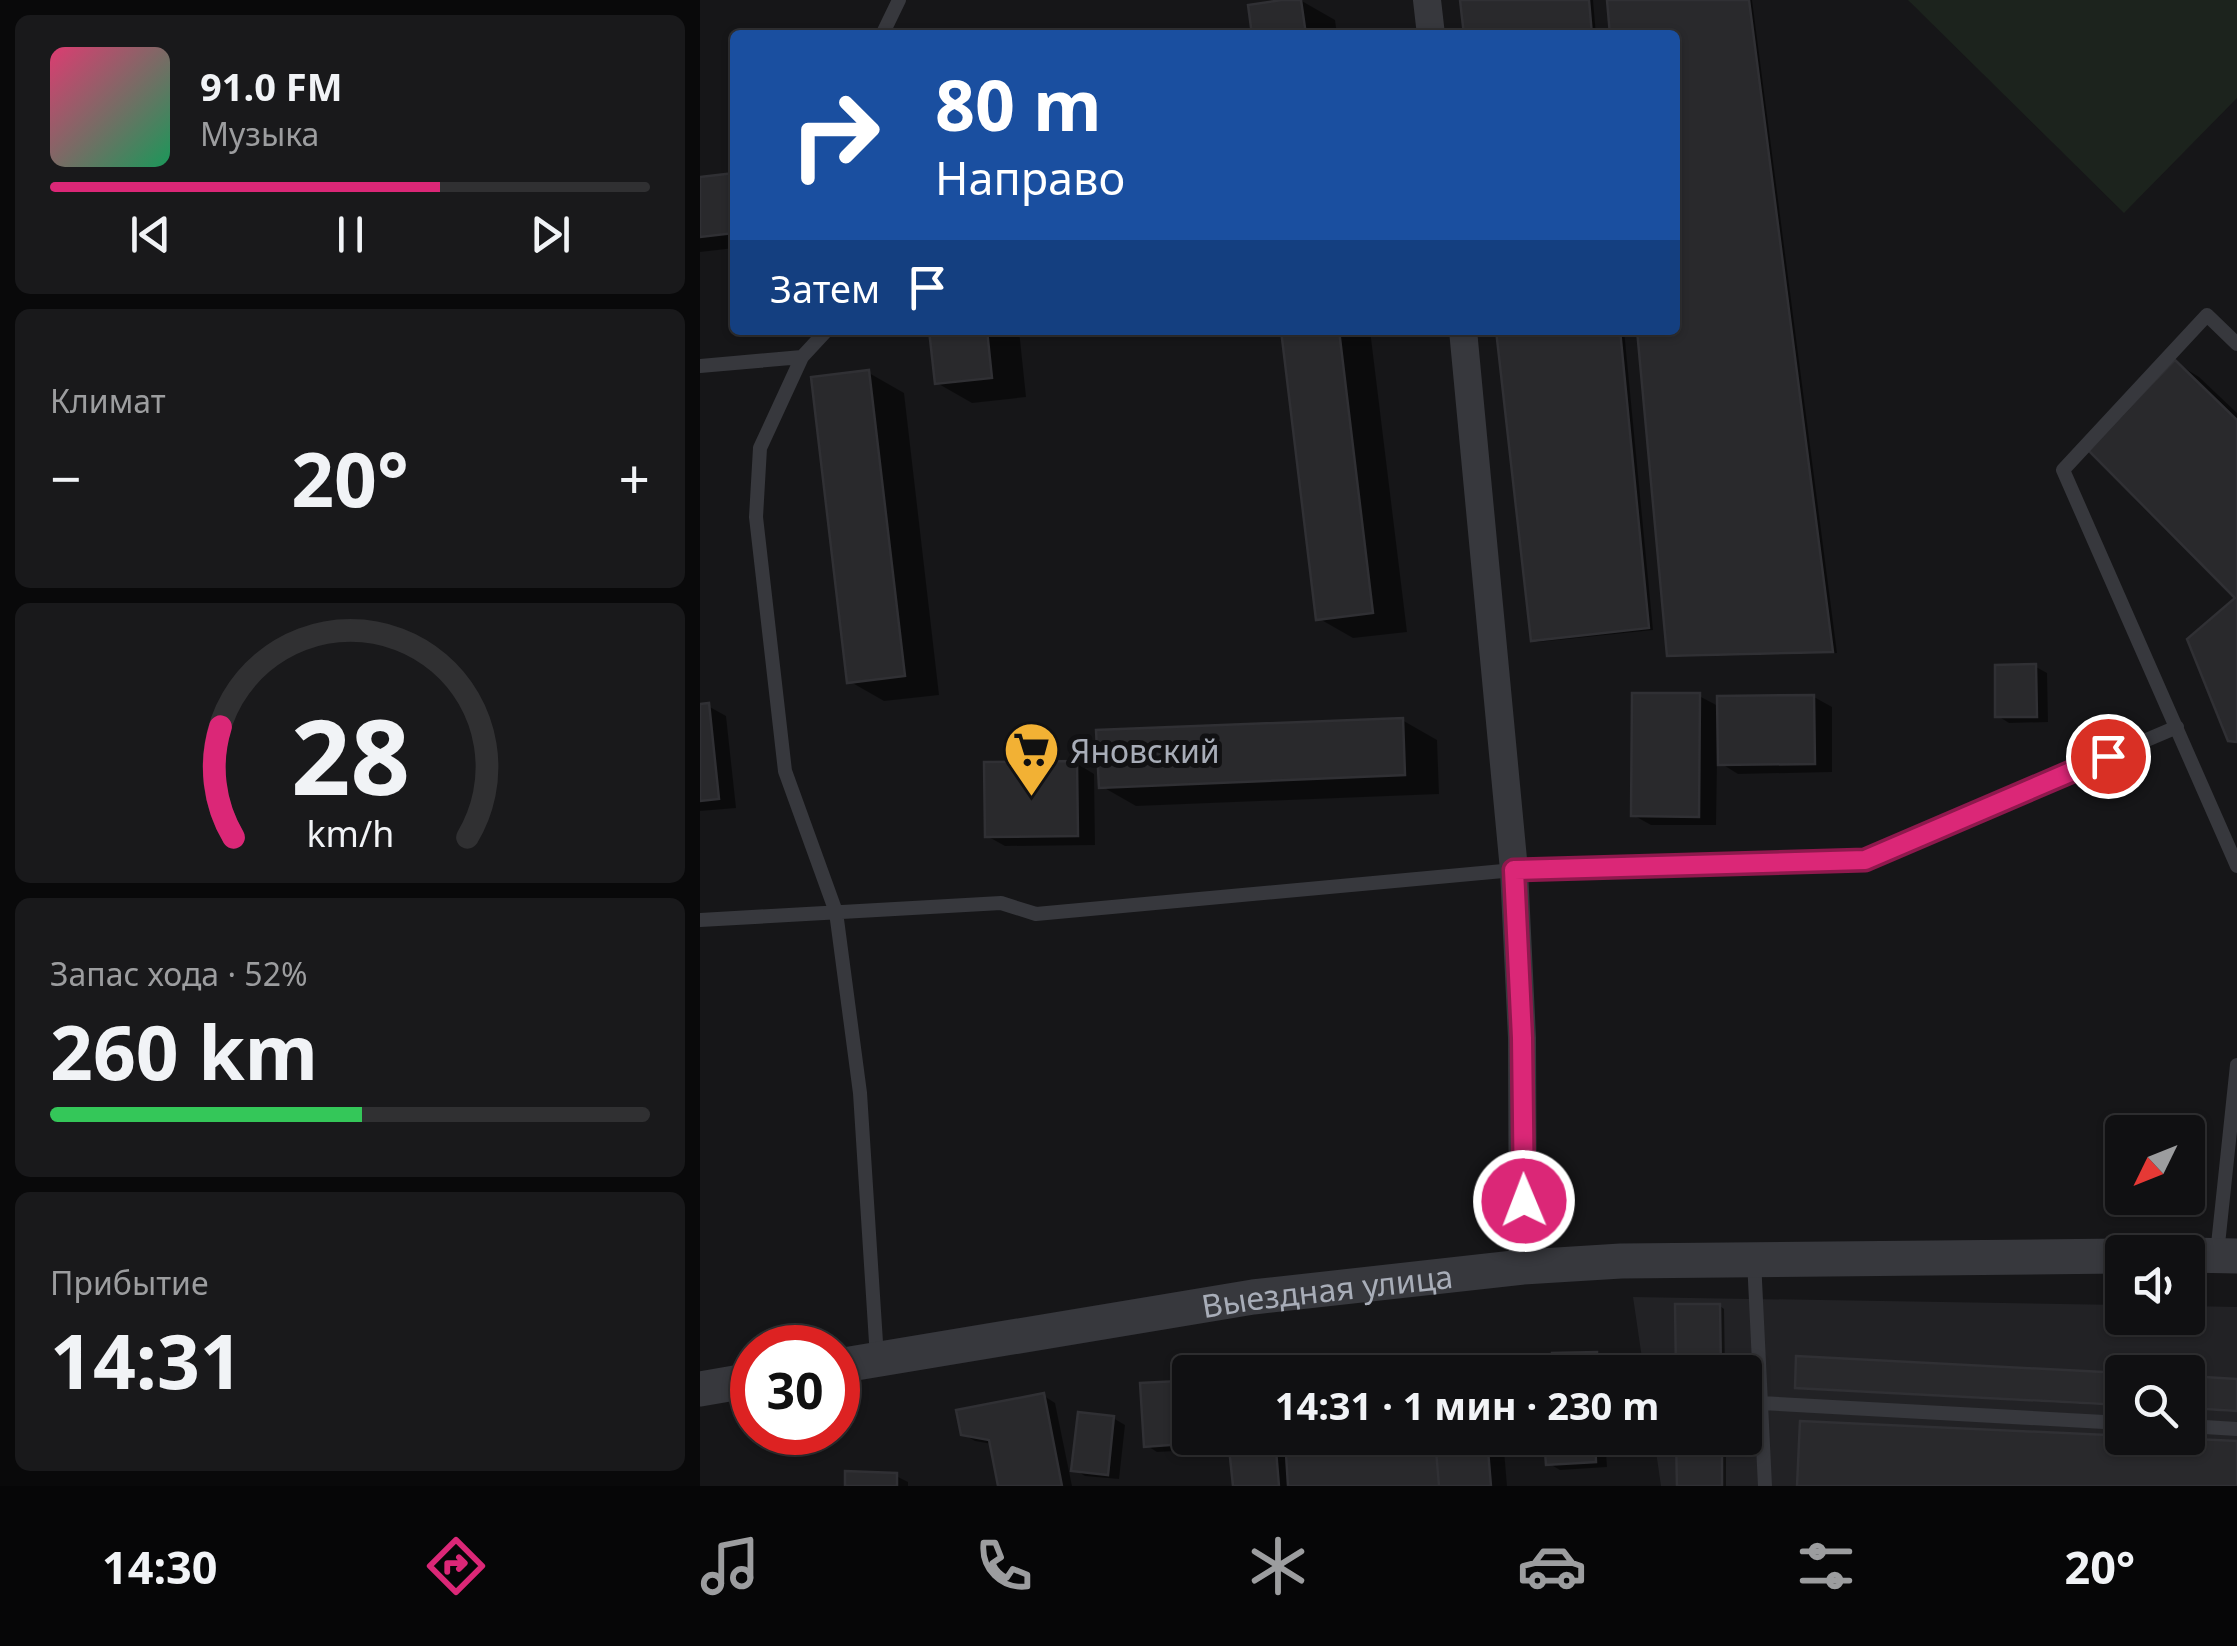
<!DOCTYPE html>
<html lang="ru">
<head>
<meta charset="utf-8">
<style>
  :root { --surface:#101012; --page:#19191b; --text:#f1f3f6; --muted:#9c9d9f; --line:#303032; --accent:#db2777 }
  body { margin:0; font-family:"Noto Sans",sans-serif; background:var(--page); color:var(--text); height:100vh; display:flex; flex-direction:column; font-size:38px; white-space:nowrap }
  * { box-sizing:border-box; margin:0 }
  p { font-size:32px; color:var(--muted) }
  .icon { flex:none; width:55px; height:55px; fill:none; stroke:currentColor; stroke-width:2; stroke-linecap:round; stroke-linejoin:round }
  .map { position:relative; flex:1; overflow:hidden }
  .sheet { display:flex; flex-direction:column; gap:15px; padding:15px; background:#09090a; width:700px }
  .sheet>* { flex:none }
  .guide { position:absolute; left:30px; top:30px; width:950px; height:305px; border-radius:10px; box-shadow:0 2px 8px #0004,0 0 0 2px var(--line); background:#1a4fa0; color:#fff; overflow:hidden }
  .needle { width:65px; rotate:227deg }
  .tools { position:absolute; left:1405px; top:1115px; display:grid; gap:20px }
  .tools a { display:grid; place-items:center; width:100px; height:100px; border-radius:10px; background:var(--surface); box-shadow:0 2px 8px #0004,0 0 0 2px var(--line); font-size:50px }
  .speed { position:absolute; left:30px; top:1325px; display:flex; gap:20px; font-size:50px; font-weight:700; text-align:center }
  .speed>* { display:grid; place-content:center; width:130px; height:130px; border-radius:50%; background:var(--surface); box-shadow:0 2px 8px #0004,0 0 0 2px var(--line); line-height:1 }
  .speed .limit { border:15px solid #d22; background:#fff; color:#111 }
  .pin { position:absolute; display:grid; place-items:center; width:85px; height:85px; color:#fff; margin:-42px; border:5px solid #fff; border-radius:50%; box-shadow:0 2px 10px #0007 }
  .me { position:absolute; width:110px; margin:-55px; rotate:359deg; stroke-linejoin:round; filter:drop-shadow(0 0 8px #0008) }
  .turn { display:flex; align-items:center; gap:35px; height:210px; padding:0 40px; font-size:45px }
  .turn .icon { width:130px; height:130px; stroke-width:2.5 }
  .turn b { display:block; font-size:70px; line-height:85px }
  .then { display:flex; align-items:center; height:95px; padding:0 40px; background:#0003; gap:20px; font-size:38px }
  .big { font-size:75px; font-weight:700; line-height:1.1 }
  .sheet .tile { flex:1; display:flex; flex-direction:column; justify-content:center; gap:15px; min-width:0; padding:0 35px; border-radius:15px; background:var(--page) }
  .sheet .dial { align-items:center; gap:0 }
  .dial svg { height:260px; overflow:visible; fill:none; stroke:var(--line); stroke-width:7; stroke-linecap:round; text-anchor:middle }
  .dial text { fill:var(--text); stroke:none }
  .song { display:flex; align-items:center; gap:30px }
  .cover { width:120px; height:120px; border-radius:15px; background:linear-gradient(135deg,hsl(340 70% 55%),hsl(150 70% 35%)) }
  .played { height:10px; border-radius:5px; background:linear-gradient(90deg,var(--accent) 65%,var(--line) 65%) }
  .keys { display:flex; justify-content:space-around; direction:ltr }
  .heat { display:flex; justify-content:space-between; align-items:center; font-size:55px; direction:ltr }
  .charge { height:15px; border-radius:8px; background:linear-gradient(90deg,#34c759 52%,var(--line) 0) }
  .trip { position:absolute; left:472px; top:1355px; width:590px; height:100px; border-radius:10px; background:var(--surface); box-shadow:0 2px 8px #0004,0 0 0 2px var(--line); font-weight:700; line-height:100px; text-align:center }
  .tab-bar { display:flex; height:160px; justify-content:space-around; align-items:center; background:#060607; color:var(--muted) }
  .tab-bar .icon { width:70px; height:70px }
  .tab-bar .active { color:var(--accent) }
  .tab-bar b { font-size:45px; color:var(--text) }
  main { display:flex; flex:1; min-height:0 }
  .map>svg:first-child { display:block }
  .built { fill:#222225; fill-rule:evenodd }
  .green { fill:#1c231d }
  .shadow { fill:#0007 }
  .building { fill:#29292c; stroke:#303034; stroke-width:2.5 }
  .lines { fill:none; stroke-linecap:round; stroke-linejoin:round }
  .service { stroke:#37383d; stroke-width:14 }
  .minor { stroke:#37383d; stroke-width:28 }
  .tertiary { stroke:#37383d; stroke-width:35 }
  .route-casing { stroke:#8e194d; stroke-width:25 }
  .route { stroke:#db2777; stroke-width:18 }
  .labels { text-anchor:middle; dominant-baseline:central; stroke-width:10; stroke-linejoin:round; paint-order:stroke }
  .poi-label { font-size:32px; fill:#a8adb8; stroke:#111113; text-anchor:start }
  .street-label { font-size:32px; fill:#a8adb8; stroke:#111113 }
</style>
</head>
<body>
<main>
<section class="sheet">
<div class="tile">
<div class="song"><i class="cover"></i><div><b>91.0 FM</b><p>Музыка</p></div></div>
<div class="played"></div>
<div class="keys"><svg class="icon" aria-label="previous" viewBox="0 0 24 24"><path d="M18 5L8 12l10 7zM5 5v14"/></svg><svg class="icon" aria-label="pause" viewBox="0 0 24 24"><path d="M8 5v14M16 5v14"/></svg><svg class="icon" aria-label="next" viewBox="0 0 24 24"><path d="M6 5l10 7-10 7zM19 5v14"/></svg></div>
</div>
<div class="tile"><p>Климат</p>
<div class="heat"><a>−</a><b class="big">20°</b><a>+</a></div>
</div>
<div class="tile dial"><svg viewBox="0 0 100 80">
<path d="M14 69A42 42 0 1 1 86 69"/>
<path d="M14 69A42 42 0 0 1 10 35" stroke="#db2777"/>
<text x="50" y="56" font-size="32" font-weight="700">28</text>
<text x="50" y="72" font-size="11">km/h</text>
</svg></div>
<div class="tile"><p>Запас хода · 52%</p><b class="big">260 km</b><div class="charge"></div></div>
<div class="tile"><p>Прибытие</p><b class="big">14:31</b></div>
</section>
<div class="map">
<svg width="1537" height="1486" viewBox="0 0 1537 1486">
  <rect width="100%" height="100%" fill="#161618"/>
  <!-- built -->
  <path class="built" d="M933,1297L1422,1305V1318H1488V1306L1537,1307V1486H961L954,1438H1045V1372H944ZM1422,1372H1488V1438H1422Z"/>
  <!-- green -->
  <path class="green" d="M1208,0H1537V98L1424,213Z"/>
  <!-- shadow -->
  <path class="shadow" d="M600,0L635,20L637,35H555Z
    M762,0H893L896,35H766Z
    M910,0H1052L1137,653L975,657L970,654L940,330H975V35H913Z
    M35,176V248L0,252V180Z
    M231,330H319L326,397L272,403L237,383Z
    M584,330H670L707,632L653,638L618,618Z
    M799,330H924L953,630L838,642L833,639Z
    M1476,363L1499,377L1537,413V597Z
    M169,373L204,393L239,695L184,701L149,681Z
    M1336,667L1347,673L1348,722L1309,723L1298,716Z
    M999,696L1020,707L1114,697L1132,707V772L1038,774L1017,761L1016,825H951L933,815Z
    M0,706H8L26,716L36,808L0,811Z
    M702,720L737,740L739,794L436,806L401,786Z
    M376,763L394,774L395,845L305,846L287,836Z
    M977,1306H1020L1024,1309L1025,1372H978Z
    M855,1355H896L908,1361V1372H855Z
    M1099,1358L1422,1375V1406L1102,1389L1097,1386Z
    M1488,1379L1537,1381V1412L1488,1409Z
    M478,1383L490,1390V1438H493L494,1450L457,1452L446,1445Z
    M344,1396L355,1403L372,1486H300L292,1444L275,1441L263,1434Z
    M413,1418L425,1425L419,1479L385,1476L374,1469Z
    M531,1438H803L807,1486H536Z
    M847,1438H905L907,1467L860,1470L848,1463Z
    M979,1438H1026V1486H979Z
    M196,1476L208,1482V1486H147Z"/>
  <!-- building -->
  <path class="building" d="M582,0H601L606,35H552L548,5Z
    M760,0H889L892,35H764Z
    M907,0H1049L1133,652L967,656L937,330H975V35H910Z
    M35,173V233L0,237V177Z
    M229,330H287L292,378L235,384Z
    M581,330H639L673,613L616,620Z
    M796,330H920L949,628L831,641Z
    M1475,360L1537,420V742L1528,741L1487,639L1535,598L1388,450Z
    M169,370L205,676L147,683L111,377Z
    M1336,664L1337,717H1295V665Z
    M932,693H1000L999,817L931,816Z
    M1114,695L1115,764L1018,765L1017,696Z
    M9,703L19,799L0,801V704Z
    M703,718L705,775L399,788L396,730Z
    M377,761L378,836L285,837L284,762Z
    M975,1304H1020L1021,1372H976Z
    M897,1352V1372H852V1353Z
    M1096,1356L1422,1373V1405L1095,1388Z
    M1488,1376L1537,1379V1411L1488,1408Z
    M479,1381L483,1444L444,1447L440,1383Z
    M344,1393L362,1486H298L289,1440L261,1435L256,1410Z
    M378,1412L414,1416L408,1475L371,1471Z
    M1100,1421L1537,1441V1486H1097Z
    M528,1438H575L579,1486H533Z
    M585,1438H735L739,1486H588Z
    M735,1438H787L791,1486H739Z
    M844,1438H895L896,1462L846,1465Z
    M976,1438H1022V1486H977Z
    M145,1471L197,1473V1486H145Z"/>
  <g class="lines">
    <!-- service -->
    <path class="service" d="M182,35L199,0
      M127,330L102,357L60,448L56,517L85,771L136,912L160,1093L177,1358
      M1537,344L1507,315L1363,470L1537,866
      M0,366L102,357
      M0,920L301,903L336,914L814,870L1165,860L1477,727
      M1517,1254L1537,1065
      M1054,1260L1065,1486
      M1061,1403L1422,1423
      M1488,1426L1537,1429"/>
    <!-- minor -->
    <path class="minor" d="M727,0L731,35
      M763,330L814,870L822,1038L823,1267"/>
    <!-- tertiary -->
    <g class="tertiary">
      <path d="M1488,1255L1537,1256"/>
      <path id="s1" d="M138,1366L553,1297L823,1267L921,1261L1422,1256"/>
      <path d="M0,1389L52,1380"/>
    </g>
  </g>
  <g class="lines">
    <defs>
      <path id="route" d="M824,1201L822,1038L814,870L1165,860L1408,756"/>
    </defs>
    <!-- route casing -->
    <use href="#route" class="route-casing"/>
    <!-- route -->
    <use href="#route" class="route"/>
  </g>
  <!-- icons -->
  <defs>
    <symbol id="supermarket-pin" viewBox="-11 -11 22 30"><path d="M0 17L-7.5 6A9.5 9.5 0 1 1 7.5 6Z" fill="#f2b134" stroke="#111113"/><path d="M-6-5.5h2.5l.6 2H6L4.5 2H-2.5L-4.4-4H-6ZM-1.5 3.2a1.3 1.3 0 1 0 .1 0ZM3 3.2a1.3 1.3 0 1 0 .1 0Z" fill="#111"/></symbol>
  </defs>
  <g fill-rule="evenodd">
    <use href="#supermarket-pin" x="300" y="718" width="63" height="86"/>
  </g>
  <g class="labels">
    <!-- poi labels -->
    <g class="poi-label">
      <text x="370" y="750">Яновский</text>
    </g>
    <!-- street labels -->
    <g class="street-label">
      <text stroke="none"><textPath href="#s1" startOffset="495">Выездная улица</textPath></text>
    </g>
  </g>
</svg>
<div class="tools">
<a><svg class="needle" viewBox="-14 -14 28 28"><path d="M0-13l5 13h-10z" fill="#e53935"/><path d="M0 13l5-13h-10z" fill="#9c9d9f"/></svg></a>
<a><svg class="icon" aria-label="sound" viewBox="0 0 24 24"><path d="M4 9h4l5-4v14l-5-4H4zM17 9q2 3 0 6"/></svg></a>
<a><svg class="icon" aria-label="search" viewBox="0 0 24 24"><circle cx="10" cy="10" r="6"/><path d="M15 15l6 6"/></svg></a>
</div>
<div class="speed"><div class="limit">30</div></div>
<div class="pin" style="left:1408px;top:756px;background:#d93025"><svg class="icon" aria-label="arrive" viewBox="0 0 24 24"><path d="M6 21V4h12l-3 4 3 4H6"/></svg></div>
<svg class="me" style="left:824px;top:1201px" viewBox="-20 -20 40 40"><circle r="17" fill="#db2777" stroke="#fff" stroke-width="3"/><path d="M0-11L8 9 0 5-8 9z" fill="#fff"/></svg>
<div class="trip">14:31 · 1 мин · 230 m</div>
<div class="guide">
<div class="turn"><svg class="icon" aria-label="right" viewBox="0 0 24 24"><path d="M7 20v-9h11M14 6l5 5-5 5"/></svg><div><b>80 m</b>Направо</div></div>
<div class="then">Затем<svg class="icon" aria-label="arrive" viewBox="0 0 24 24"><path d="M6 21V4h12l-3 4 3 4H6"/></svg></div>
</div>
</div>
</main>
<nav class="tab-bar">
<b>14:30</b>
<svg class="icon active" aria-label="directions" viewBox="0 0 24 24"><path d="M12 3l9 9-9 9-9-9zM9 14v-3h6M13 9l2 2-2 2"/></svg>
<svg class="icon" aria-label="music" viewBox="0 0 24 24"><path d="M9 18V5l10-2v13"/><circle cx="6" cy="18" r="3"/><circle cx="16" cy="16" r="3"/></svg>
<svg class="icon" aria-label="phone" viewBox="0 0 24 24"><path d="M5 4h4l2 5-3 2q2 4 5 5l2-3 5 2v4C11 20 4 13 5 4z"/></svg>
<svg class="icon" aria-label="climate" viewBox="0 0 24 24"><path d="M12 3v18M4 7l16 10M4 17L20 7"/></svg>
<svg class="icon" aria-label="car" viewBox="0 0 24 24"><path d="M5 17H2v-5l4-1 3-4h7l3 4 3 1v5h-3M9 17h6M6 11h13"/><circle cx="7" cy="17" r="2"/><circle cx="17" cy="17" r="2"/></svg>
<svg class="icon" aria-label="filters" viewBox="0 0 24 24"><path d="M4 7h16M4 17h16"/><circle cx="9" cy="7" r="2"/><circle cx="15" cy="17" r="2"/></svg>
<b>20°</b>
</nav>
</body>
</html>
